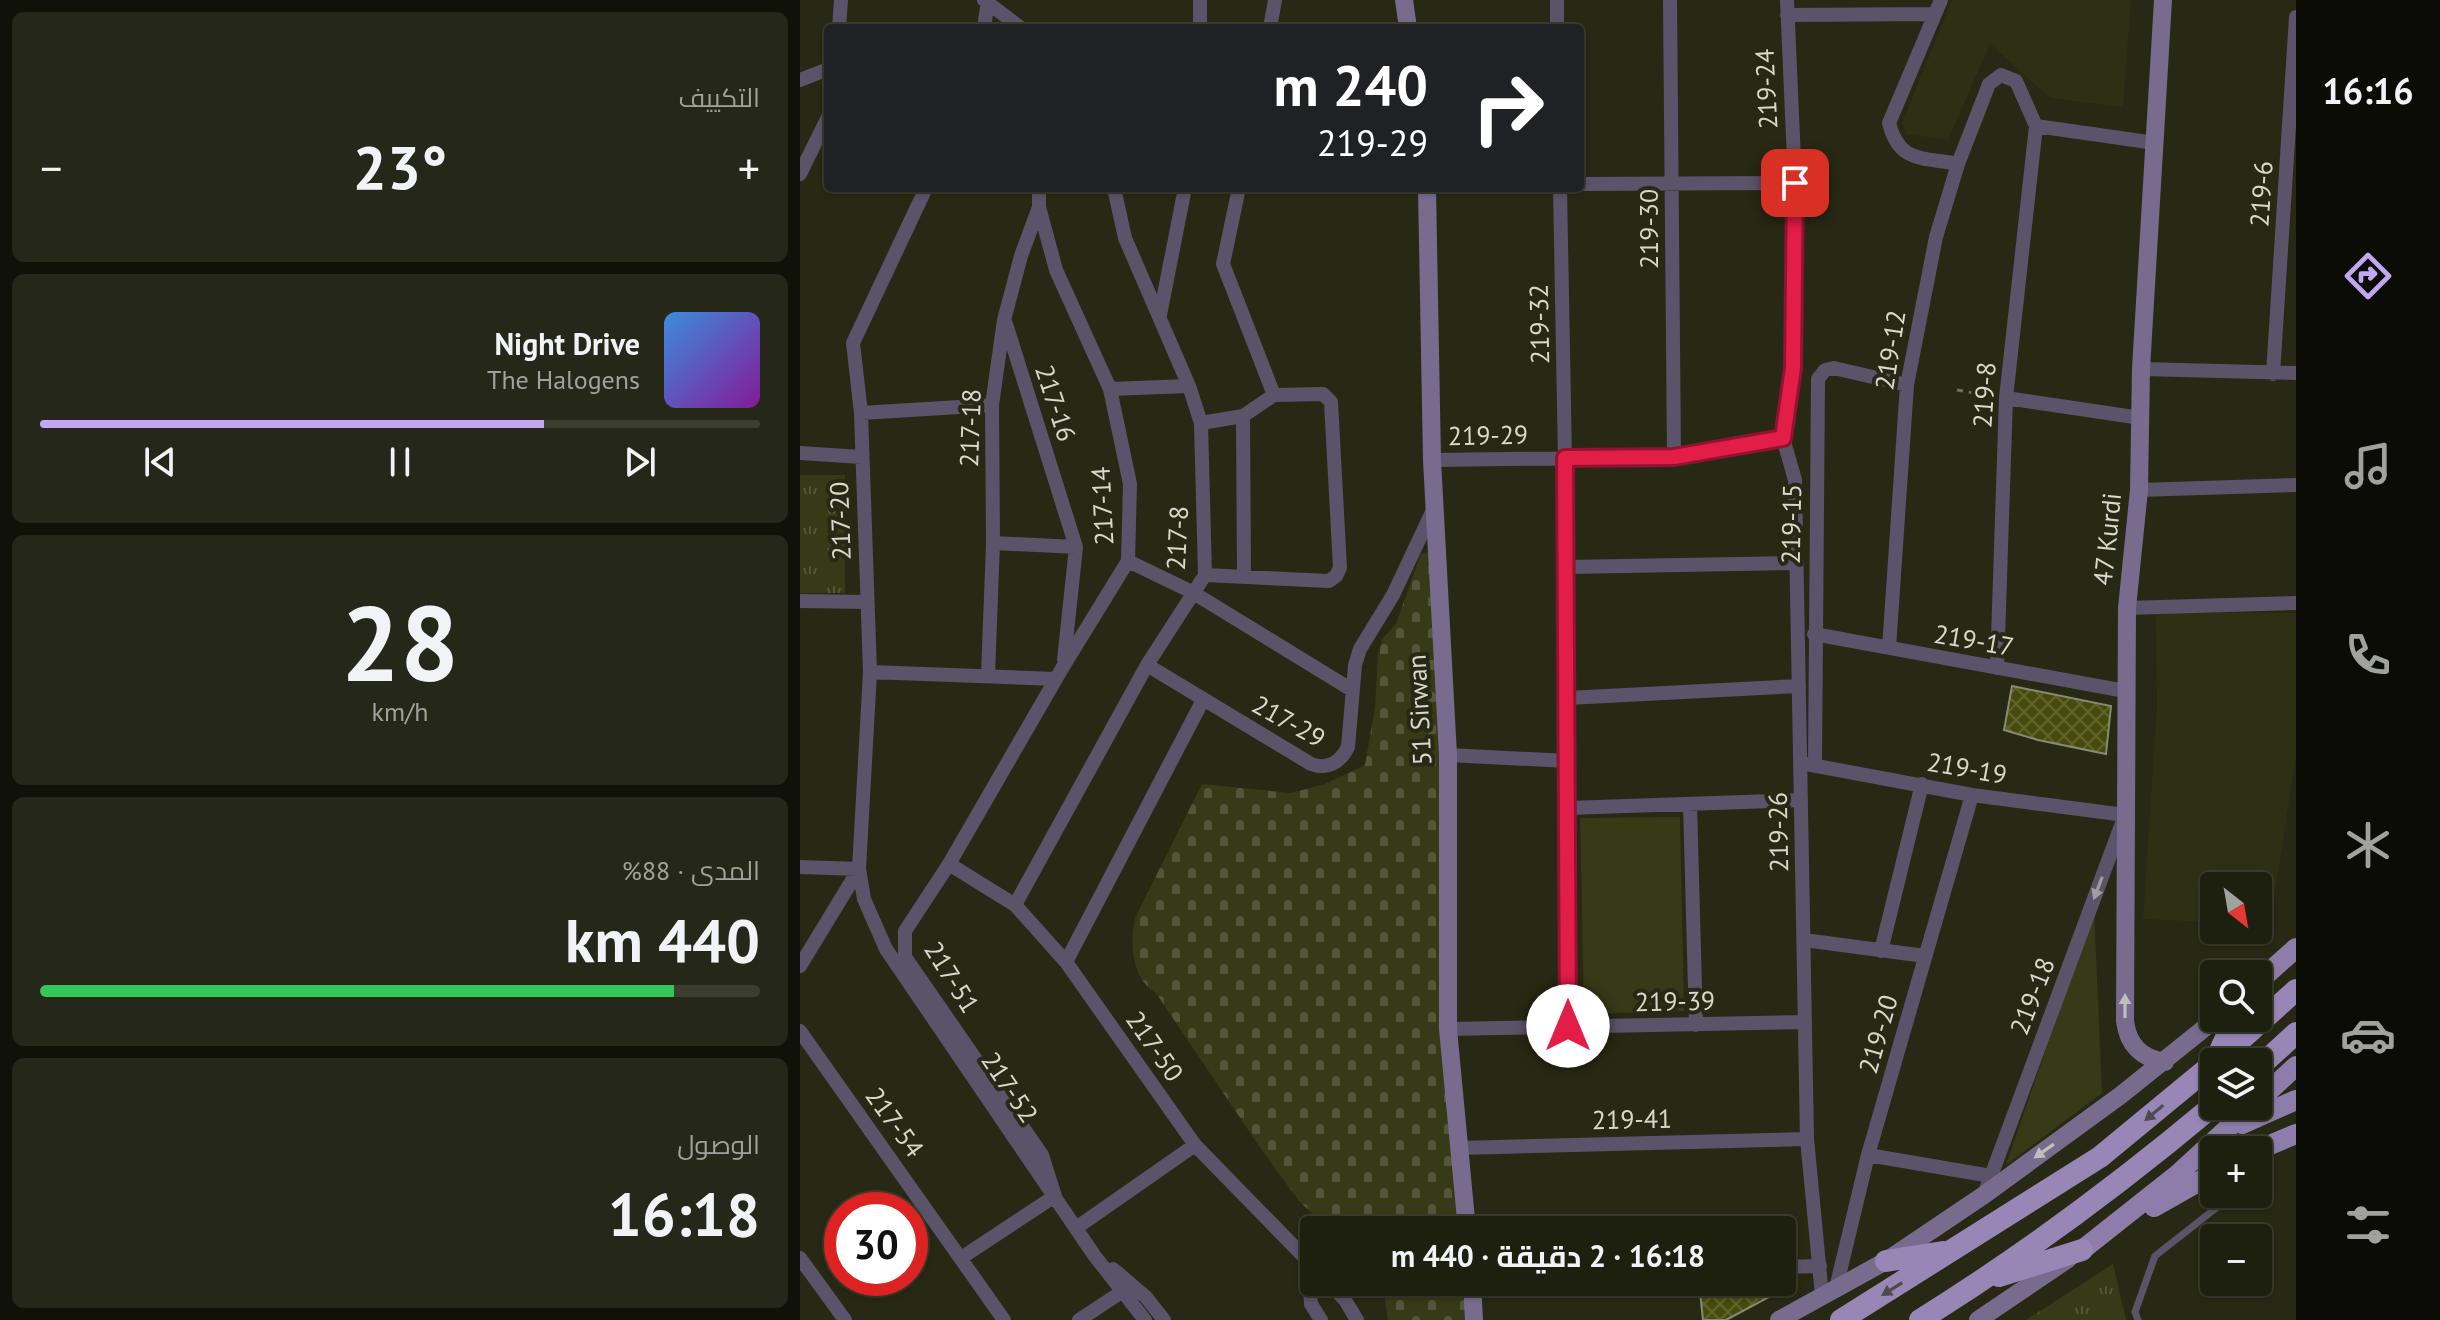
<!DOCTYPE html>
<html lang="ar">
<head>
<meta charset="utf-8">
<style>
  :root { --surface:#1d1f0f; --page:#252718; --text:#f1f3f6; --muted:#a0a29e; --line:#3b3d2f; --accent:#c3a7f2 }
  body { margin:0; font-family:"PT Sans",Cairo,sans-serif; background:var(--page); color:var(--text); direction:rtl; height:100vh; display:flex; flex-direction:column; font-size:30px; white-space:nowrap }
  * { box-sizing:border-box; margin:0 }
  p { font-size:26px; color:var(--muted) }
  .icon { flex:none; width:44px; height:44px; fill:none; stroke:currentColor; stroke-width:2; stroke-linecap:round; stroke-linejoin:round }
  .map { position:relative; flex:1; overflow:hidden; direction:ltr }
  .details { display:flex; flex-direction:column; gap:12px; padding:12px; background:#101108; width:800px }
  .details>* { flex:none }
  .hud { position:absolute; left:24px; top:24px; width:760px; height:168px; border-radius:8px; box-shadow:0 2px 6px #0004,0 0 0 2px var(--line); direction:rtl; background:#202124; color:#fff; overflow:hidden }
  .needle { width:52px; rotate:149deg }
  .fabs { position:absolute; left:1400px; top:872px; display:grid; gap:16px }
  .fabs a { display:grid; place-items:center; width:72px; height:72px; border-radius:8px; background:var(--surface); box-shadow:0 2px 6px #0004,0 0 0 2px var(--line); font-size:40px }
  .speed { position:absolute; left:24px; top:1192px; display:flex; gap:16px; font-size:40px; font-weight:700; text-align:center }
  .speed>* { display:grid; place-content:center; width:104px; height:104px; border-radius:50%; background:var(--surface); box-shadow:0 2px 6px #0004,0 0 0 2px var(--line); line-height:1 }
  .speed .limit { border:12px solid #d22; background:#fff; color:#111 }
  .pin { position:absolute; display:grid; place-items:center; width:68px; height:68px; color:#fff; margin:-34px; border-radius:16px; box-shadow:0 4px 12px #0006 }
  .me { position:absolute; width:88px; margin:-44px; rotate:0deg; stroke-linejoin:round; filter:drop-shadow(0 0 6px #0008) }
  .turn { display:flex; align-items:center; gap:28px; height:168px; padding:0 24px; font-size:36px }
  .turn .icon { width:104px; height:104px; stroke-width:2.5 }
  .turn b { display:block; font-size:56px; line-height:68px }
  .big { font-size:60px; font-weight:700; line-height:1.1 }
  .details .widget { flex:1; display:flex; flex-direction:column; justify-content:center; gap:12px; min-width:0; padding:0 28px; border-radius:12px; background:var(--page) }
  .details .dial { align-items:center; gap:0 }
  .dial b { font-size:104px; line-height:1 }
  .song { display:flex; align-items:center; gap:24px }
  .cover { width:96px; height:96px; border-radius:12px; background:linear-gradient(135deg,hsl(210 70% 55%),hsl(290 70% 35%)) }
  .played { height:8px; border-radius:4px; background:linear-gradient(90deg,var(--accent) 70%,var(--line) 70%) }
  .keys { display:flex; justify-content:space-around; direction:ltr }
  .heat { display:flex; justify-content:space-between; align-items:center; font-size:44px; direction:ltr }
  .charge { height:12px; border-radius:6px; background:linear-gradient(90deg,#34c759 88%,var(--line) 0) }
  .trip { position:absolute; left:500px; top:1216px; width:496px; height:80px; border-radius:8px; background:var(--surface); box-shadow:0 2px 6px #0004,0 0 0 2px var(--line); font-weight:700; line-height:80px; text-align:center; direction:rtl }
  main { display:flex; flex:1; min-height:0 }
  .menu { display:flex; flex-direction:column; width:144px; justify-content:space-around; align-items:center; background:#0c0c06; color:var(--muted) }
  .menu .icon { width:56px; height:56px }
  .menu .on { color:var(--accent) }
  .menu b { font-size:36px; color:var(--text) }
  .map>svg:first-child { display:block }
  .built { fill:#2e3014 }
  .grass { fill:url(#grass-tufts) }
  .cemetery { fill:url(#cemetery-stones) }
  .garden { fill:#373a17 }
  .building { fill:url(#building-cross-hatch); stroke:#888b73; stroke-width:2 }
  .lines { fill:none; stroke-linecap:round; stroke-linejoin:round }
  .path { stroke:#6f715f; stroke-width:3; stroke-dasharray:6 6; stroke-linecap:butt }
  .service { stroke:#5b5369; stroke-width:7 }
  .minor { stroke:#5b5369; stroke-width:14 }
  .secondary { stroke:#786b8e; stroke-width:18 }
  .primary { stroke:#8e7daa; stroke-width:20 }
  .trunk { stroke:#9886b7; stroke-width:22 }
  .oneway { fill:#a09d9f }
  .oneway2 { fill:#c0bebc }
  .oneway3 { fill:#4f4a4d }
  .route-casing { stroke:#92132f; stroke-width:20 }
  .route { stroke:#e11d48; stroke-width:14 }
  .labels { text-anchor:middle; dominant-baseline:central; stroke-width:8; stroke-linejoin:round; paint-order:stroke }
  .street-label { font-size:26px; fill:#d8d9cc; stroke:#272914 }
</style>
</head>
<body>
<main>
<nav class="menu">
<b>16:16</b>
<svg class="icon on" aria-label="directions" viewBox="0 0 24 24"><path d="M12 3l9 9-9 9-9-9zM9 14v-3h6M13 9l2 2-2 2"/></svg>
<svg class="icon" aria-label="music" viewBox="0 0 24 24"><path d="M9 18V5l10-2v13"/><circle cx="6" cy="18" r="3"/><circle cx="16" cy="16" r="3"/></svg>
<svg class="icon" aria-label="phone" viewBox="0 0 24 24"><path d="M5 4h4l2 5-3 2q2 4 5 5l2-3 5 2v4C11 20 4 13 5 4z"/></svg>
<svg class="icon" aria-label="climate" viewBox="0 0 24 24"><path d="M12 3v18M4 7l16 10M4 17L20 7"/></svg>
<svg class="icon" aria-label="car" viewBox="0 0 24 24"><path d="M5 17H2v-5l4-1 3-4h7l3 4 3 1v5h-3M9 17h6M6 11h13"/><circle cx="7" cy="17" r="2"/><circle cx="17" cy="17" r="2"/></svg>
<svg class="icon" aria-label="filters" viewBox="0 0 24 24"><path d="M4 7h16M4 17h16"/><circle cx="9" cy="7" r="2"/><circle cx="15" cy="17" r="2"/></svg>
</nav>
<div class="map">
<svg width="1496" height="1320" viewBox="0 0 1496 1320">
  <defs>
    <pattern id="grass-tufts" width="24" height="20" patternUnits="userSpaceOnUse" patternTransform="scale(2)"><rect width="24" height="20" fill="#373a17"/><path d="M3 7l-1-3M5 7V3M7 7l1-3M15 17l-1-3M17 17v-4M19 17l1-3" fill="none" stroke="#535638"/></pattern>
    <pattern id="cemetery-stones" width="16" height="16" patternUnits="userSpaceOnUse" patternTransform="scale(2)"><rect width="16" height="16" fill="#373a17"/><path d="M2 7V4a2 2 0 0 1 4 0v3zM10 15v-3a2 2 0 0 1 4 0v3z" fill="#535638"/></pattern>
    <pattern id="building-cross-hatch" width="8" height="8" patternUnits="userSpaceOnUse" patternTransform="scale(2)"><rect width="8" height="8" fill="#464a0b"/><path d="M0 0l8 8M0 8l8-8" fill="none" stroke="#60642d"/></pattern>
  </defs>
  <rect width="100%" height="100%" fill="#272914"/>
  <!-- built -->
  <path class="built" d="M1152,0H1331L1323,107L1250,98L1190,44L1148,140L1107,134L1102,123Z
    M1356,613H1496V756L1470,925L1458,924V886H1414V922L1343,919L1357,707Z"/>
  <!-- grass -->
  <path class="grass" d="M0,475H45V593H0Z
    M1313,1264L1326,1320H1226Z"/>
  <!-- cemetery -->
  <path class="cemetery" d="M634,550L661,1230H530L499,1201L459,1146L356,993C331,978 329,941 336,916L402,784L491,793L525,784L565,765L575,708L578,654L583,638L596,624L621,554Z
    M580,1282H665L668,1320H588L584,1292Z"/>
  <!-- garden -->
  <path class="garden" d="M880,817L884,1011L784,1014L780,818Z
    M1294,910L1302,1093L1206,1165Z"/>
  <!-- building -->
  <path class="building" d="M1212,686L1311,706L1306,754L1238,740L1204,730Z
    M982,1277H994L997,1282L926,1320H903L899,1282H982Z"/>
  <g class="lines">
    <!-- path -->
    <path class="path" d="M1157,390L1190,396"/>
    <!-- service -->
    <path class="service" d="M1338,1320L1335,1312L1355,1256L1434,1194"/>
    <!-- minor -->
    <path class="minor" d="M184,0L221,28
      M400,0V28
      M757,0V28
      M870,0L874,457
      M987,0L995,183L993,368L983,438L995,480L1007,1139L1022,1296
      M1141,0L1089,123C1099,163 1122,157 1158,164
      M987,15L1134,14
      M39,28L41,0
      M184,28L188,0
      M470,28L475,0
      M0,80L28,69
      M0,174L28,117
      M780,184L995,183
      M126,188L53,343L61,413L70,672L59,869L64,899L86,949L294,1255L345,1320
      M439,188L423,264L474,395
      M760,188L767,567L768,1026
      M360,315L385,188
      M206,324L276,547L264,660
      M1341,369L1496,373
      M1473,374L1496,17
      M310,389L389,386
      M1206,398L1341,418
      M61,413L192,405
      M443,416L444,576
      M401,423L443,416L474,395L523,394L531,402L540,568L536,576L529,581L405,575
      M0,453L61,457
      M632,460L874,457L983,438
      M1339,490L1496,485
      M193,543L276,547
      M328,561L392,592L552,690
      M767,567L997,563
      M0,601L67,602
      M1327,608L1496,603
      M1014,634L1325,691
      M1089,648L1107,385L1136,237L1158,164L1189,84L1201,75L1216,81L1236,126L1355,143
      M347,665L511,764C527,770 540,763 548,747L555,665L560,649L593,595L633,510
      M1197,668L1206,398L1236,126
      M70,672L256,679
      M188,675L193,543L192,405L204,320L221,256L239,207V188
      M768,698L999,686
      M648,755L768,761
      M1001,763L1172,795L1325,815L1184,1195
      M1015,765L1018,379L1025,370L1034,368L1107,385
      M890,804L896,1025
      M768,808L1001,800
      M149,864L215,905L266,962L395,1145L514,1267
      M0,867L59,869
      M215,905L347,665L405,575L401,423L389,386L325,238L314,188
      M1004,940L1125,956
      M1081,951L1122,784
      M266,962L403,700
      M0,966L59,869
      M648,1029L1005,1022
      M0,1031L204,1320
      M659,1148L1007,1139
      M1068,1155L1191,1176
      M276,1228L395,1145
      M0,1258L45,1320
      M161,1258L255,1196L242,1155L105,957V931L149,864L264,665L328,561L330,484L310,389L256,270L239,207
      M508,1261L511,1304L521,1320
      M982,1267L1020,1266
      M313,1269L346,1297L364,1320
      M528,1282L545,1300L557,1320
      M1036,1288L1068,1155L1172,795
      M279,1320L323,1291"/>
    <!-- secondary -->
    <path class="secondary" d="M604,0L608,28
      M1363,0L1341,369L1339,490L1327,608L1325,1021C1328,1045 1341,1058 1365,1062
      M627,188L632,460L648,755V1029L667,1230
      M672,1282L674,1320
      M979,1320L1086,1261L1184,1195L1321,1095L1417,1018
      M1178,1320L1268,1259"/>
    <!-- primary -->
    <path class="primary" d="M1458,982L1496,948
      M1458,1101L1496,1066
      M1442,1124L1496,1100
      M1458,1150L1496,1134
      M1354,1207L1414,1173
      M1282,1250L1378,1174L1452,1106"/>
    <!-- trunk -->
    <path class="trunk" d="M1419,1053L1435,1018
      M1416,1062L1496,990
      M1458,1068L1496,1033
      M1086,1261L1143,1252
      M1199,1276L1282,1250
      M1041,1320L1300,1157L1414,1063
      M1120,1320C1223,1256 1321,1183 1414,1105"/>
  </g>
  <!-- one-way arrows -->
  <defs><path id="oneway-solid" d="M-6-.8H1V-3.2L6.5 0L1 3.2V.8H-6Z" transform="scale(2)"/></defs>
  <use class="oneway" href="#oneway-solid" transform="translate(1298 888) rotate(111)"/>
  <g class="oneway2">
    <use href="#oneway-solid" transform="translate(1325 1006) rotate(-90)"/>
    <use href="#oneway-solid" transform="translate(1244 1151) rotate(145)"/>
  </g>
  <g class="oneway3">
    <use href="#oneway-solid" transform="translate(1354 1113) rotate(140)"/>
    <use href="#oneway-solid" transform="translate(1092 1289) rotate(148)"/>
  </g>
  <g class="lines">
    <defs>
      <path id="route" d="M768,1026L765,458L874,457L983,438L993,368L995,183"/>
    </defs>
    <!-- route casing -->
    <use href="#route" class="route-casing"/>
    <!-- route -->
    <use href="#route" class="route"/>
  </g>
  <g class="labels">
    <!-- street labels -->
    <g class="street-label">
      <text transform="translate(966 89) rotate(-93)">219-24</text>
      <text transform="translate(1461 194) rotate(-86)">219-6</text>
      <text transform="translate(848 229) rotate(-90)">219-30</text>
      <text transform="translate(739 324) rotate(-91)">219-32</text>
      <text transform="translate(1090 350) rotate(-81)">219-12</text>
      <text transform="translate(1184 395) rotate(-86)">219-8</text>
      <text transform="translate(256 403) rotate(72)">217-16</text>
      <text transform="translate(170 428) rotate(-88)">217-18</text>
      <text transform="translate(688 435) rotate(-1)">219-29</text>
      <text transform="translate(302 506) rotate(-93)">217-14</text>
      <text transform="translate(40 521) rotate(-92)">217-20</text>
      <text transform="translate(991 524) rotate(-89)">219-15</text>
      <text transform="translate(377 538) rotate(-87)">217-8</text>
      <text transform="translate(1307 539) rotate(-84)">47 Kurdi</text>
      <text transform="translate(1174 640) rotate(10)">219-17</text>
      <text transform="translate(619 710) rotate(-93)">51 Sirwan</text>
      <text transform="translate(489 721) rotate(29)">217-29</text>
      <text transform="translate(1167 768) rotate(10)">219-19</text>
      <text transform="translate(978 832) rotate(-91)">219-26</text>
      <text transform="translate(152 977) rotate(58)">217-51</text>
      <text transform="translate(1232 996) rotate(-69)">219-18</text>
      <text transform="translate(875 1001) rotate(-1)">219-39</text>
      <text transform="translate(1078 1034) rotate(-74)">219-20</text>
      <text transform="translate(355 1046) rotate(55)">217-50</text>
      <text transform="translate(210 1087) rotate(56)">217-52</text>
      <text transform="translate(832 1119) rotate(-1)">219-41</text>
      <text transform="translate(95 1122) rotate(54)">217-54</text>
    </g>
  </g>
</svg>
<div class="fabs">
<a><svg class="needle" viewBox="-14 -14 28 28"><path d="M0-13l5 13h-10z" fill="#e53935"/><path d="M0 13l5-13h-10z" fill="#a0a29e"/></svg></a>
<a><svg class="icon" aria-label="search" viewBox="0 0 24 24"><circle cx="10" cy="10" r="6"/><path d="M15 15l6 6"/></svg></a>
<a><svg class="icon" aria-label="layers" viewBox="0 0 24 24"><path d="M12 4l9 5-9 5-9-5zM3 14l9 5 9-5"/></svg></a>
<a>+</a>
<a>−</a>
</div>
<div class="speed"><div class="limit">30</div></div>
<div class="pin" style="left:995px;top:183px;background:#d93025"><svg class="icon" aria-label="arrive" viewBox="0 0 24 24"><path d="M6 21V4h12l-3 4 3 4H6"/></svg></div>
<svg class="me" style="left:768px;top:1026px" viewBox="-20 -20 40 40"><circle r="19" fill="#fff"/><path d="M0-13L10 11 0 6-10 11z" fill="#e11d48"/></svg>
<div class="trip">16:18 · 2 دقيقة · 440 m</div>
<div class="hud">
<div class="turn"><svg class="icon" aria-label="right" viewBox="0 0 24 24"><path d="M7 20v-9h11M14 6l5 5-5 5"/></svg><div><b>240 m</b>219-29</div></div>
</div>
</div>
<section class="details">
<div class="widget"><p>التكييف</p>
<div class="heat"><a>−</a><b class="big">23°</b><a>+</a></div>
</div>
<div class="widget">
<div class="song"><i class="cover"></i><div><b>Night Drive</b><p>The Halogens</p></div></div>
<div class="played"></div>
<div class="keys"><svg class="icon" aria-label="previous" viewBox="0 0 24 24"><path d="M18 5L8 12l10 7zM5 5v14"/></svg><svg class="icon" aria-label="pause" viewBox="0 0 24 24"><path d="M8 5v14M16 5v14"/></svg><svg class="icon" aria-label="next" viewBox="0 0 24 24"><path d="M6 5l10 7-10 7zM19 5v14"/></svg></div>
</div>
<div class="widget dial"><b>28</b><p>km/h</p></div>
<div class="widget"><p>المدى · 88%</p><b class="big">440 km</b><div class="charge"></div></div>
<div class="widget"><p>الوصول</p><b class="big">16:18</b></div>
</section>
</main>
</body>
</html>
